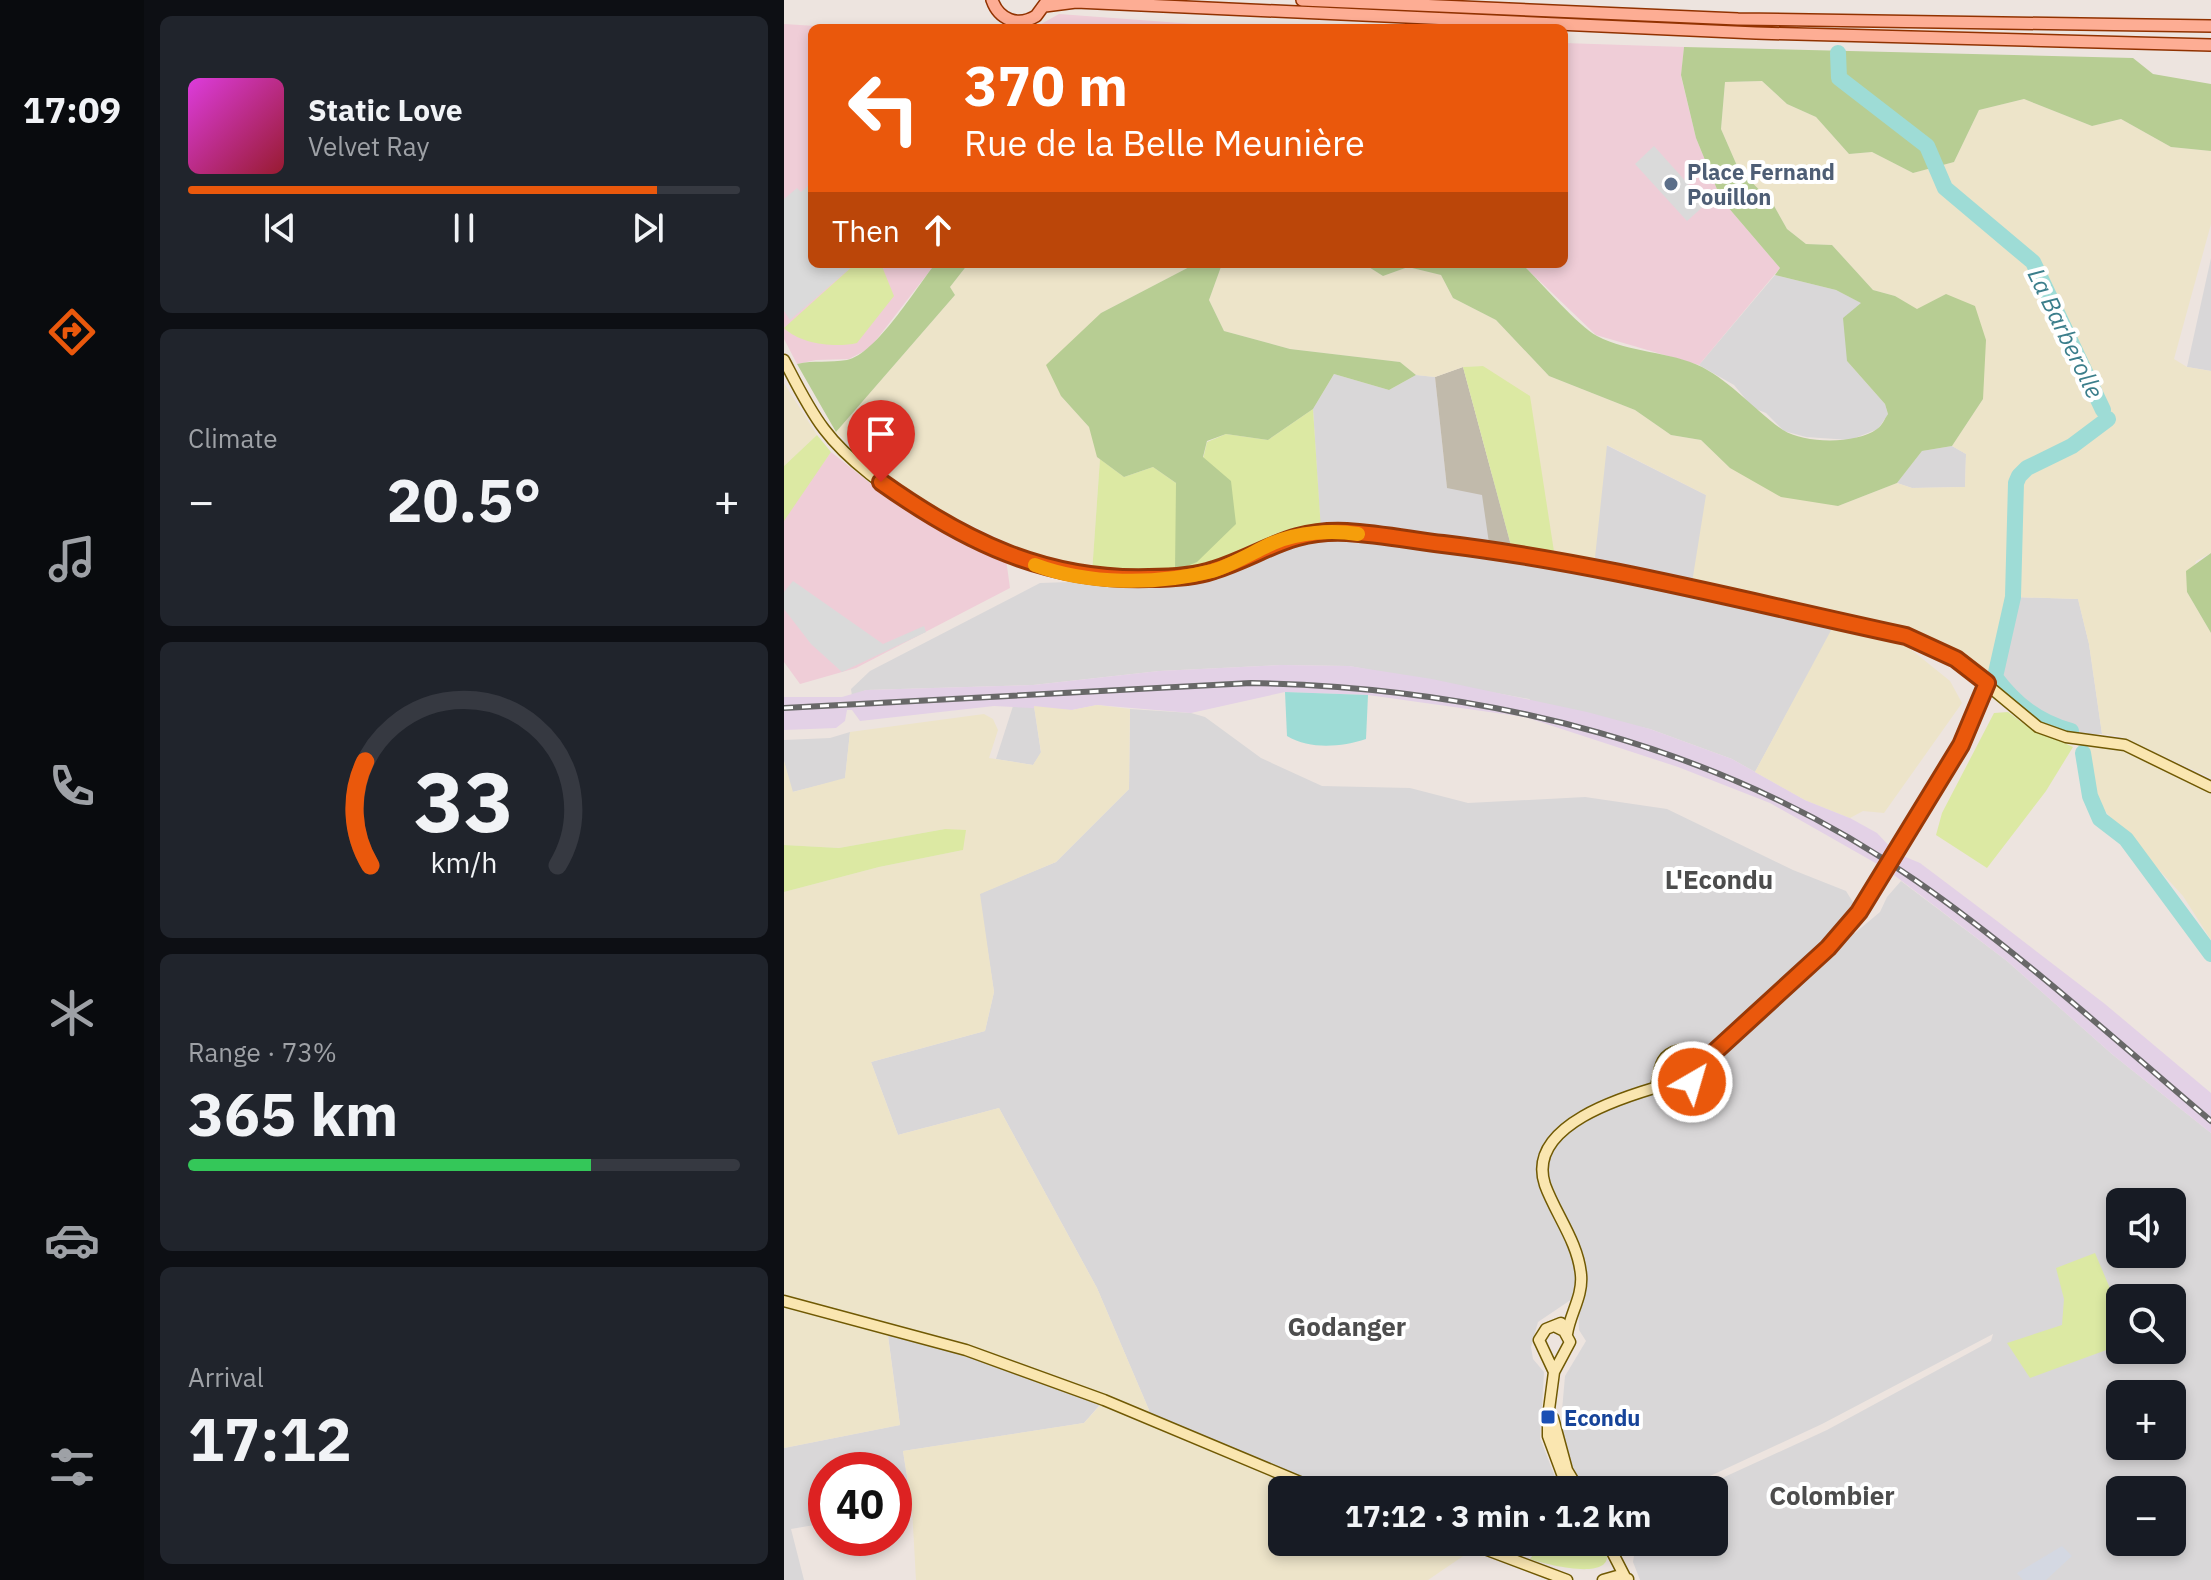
<!DOCTYPE html>
<html lang="en">
<head>
<meta charset="utf-8">
<style>
  :root { --surface:#171b24; --page:#20242c; --text:#f1f3f6; --muted:#9ea1a6; --line:#363941; --accent:#ea580c }
  body { margin:0; font-family:"IBM Plex Sans",sans-serif; background:var(--page); color:var(--text); height:100vh; display:flex; flex-direction:column; font-size:30px; white-space:nowrap }
  * { box-sizing:border-box; margin:0 }
  p { font-size:26px; color:var(--muted) }
  .icon { flex:none; width:44px; height:44px; fill:none; stroke:currentColor; stroke-width:2; stroke-linecap:round; stroke-linejoin:round }
  .map { position:relative; flex:1; overflow:hidden }
  .details { display:flex; flex-direction:column; gap:16px; padding:16px; background:#0d0f14; width:640px }
  .details>* { flex:none }
  .top-card { position:absolute; left:24px; top:24px; width:760px; height:244px; border-radius:12px; box-shadow:0 4px 12px #0003; background:#ea580c; color:#fff; overflow:hidden }
  .fabs { position:absolute; left:1322px; top:1188px; display:grid; gap:16px }
  .fabs a { display:grid; place-items:center; width:80px; height:80px; border-radius:12px; background:var(--surface); box-shadow:0 4px 12px #0003; font-size:40px }
  .speed { position:absolute; left:24px; top:1452px; display:flex; gap:16px; font-size:40px; font-weight:700; text-align:center }
  .speed>* { display:grid; place-content:center; width:104px; height:104px; border-radius:50%; background:var(--surface); box-shadow:0 4px 12px #0003; line-height:1 }
  .speed .limit { border:12px solid #d22; background:#fff; color:#111 }
  .pin { position:absolute; display:grid; place-items:center; width:68px; height:68px; color:#fff; margin:-82px -34px; border-radius:50% 50% 50% 0; rotate:-45deg; box-shadow:0 0 8px #0007 }
  .pin .icon { rotate:45deg }
  .me { position:absolute; width:88px; margin:-44px; rotate:38deg; stroke-linejoin:round; filter:drop-shadow(0 0 6px #0008) }
  .turn { display:flex; align-items:center; gap:28px; height:168px; padding:0 24px; font-size:36px }
  .turn .icon { width:104px; height:104px; stroke-width:2.5 }
  .turn b { display:block; font-size:56px; line-height:68px }
  .then { display:flex; align-items:center; height:76px; padding:0 24px; background:#0003; gap:16px; font-size:30px }
  .big { font-size:60px; font-weight:700; line-height:1.1 }
  .details .tile { flex:1; display:flex; flex-direction:column; justify-content:center; gap:12px; min-width:0; padding:0 28px; border-radius:12px; background:var(--page) }
  .details .dial { align-items:center; gap:0 }
  .dial svg { height:208px; overflow:visible; fill:none; stroke:var(--line); stroke-width:7; stroke-linecap:round; text-anchor:middle }
  .dial text { fill:var(--text); stroke:none }
  .song { display:flex; align-items:center; gap:24px }
  .cover { width:96px; height:96px; border-radius:12px; background:linear-gradient(135deg,hsl(300 70% 55%),hsl(350 70% 35%)) }
  .played { height:8px; border-radius:4px; background:linear-gradient(90deg,var(--accent) 85%,var(--line) 85%) }
  .keys { display:flex; justify-content:space-around; direction:ltr }
  .heat { display:flex; justify-content:space-between; align-items:center; font-size:44px; direction:ltr }
  .charge { height:12px; border-radius:6px; background:linear-gradient(90deg,#34c759 73%,var(--line) 0) }
  .trip { position:absolute; left:484px; top:1476px; width:460px; height:80px; border-radius:12px; background:var(--surface); box-shadow:0 4px 12px #0003; font-weight:700; line-height:80px; text-align:center }
  main { display:flex; flex:1; min-height:0 }
  .dock { display:flex; flex-direction:column; width:144px; justify-content:space-around; align-items:center; background:#090b0e; color:var(--muted) }
  .dock .icon { width:56px; height:56px }
  .dock .on { color:var(--accent) }
  .dock b { font-size:36px; color:var(--text) }
  .map>svg:first-child { display:block }
  .residential { fill:#d9d7d8; fill-rule:evenodd }
  .commercial { fill:#efcdd7 }
  .industrial { fill:#e3d1e6 }
  .construction { fill:#c1baab }
  .farmland { fill:#ede4c9 }
  .grass { fill:#dce9a3 }
  .forest { fill:#b7cd93 }
  .parking { fill:#dadada }
  .plaza { fill:#d4d8e2 }
  .water { fill:#9edcd6 }
  .lines { fill:none; stroke-linecap:round; stroke-linejoin:round }
  .river { stroke:#9edcd6; stroke-width:16 }
  .secondary-casing { stroke:#705903; stroke-width:13 }
  .primary-casing { stroke:#913200; stroke-width:14 }
  .secondary { stroke:#fae6b0; stroke-width:10 }
  .primary { stroke:#fdad94; stroke-width:11 }
  .rail-casing { stroke:#686868; stroke-width:6 }
  .rail { stroke:#fff; stroke-width:3; stroke-dasharray:9; stroke-linecap:butt }
  .secondary-bridge-casing { stroke:#705903; stroke-width:13; stroke-linecap:butt }
  .secondary-bridge { stroke:#fae6b0; stroke-width:10 }
  .route-casing { stroke:#983908; stroke-width:20 }
  .route { stroke:#ea580c; stroke-width:14 }
  .slow { stroke:#f59e0b; stroke-width:14 }
  .service-dot { fill:#5c6f8a; stroke:#fff; stroke-width:3 }
  .transit-dot { fill:#1a4fb4; stroke:#fff; stroke-width:3 }
  .labels { text-anchor:middle; dominant-baseline:central; stroke-width:8; stroke-linejoin:round; paint-order:stroke }
  .service-label { font-size:22px; font-weight:bold; fill:#4e5e75; stroke:#fff; text-anchor:start }
  .transit-label { font-size:22px; font-weight:bold; fill:#164399; stroke:#fff; text-anchor:start }
  .water-label { font-size:24px; font-style:italic; fill:#3b7e8b; stroke:#fff }
  .quarter-label { font-size:26px; font-weight:bold; fill:#4d4d4d; stroke:#fff }
</style>
</head>
<body>
<main>
<nav class="dock">
<b>17:09</b>
<svg class="icon on" aria-label="directions" viewBox="0 0 24 24"><path d="M12 3l9 9-9 9-9-9zM9 14v-3h6M13 9l2 2-2 2"/></svg>
<svg class="icon" aria-label="music" viewBox="0 0 24 24"><path d="M9 18V5l10-2v13"/><circle cx="6" cy="18" r="3"/><circle cx="16" cy="16" r="3"/></svg>
<svg class="icon" aria-label="phone" viewBox="0 0 24 24"><path d="M5 4h4l2 5-3 2q2 4 5 5l2-3 5 2v4C11 20 4 13 5 4z"/></svg>
<svg class="icon" aria-label="climate" viewBox="0 0 24 24"><path d="M12 3v18M4 7l16 10M4 17L20 7"/></svg>
<svg class="icon" aria-label="car" viewBox="0 0 24 24"><path d="M5 17H2v-5l4-1 3-4h7l3 4 3 1v5h-3M9 17h6M6 11h13"/><circle cx="7" cy="17" r="2"/><circle cx="17" cy="17" r="2"/></svg>
<svg class="icon" aria-label="filters" viewBox="0 0 24 24"><path d="M4 7h16M4 17h16"/><circle cx="9" cy="7" r="2"/><circle cx="15" cy="17" r="2"/></svg>
</nav>
<section class="details">
<div class="tile">
<div class="song"><i class="cover"></i><div><b>Static Love</b><p>Velvet Ray</p></div></div>
<div class="played"></div>
<div class="keys"><svg class="icon" aria-label="previous" viewBox="0 0 24 24"><path d="M18 5L8 12l10 7zM5 5v14"/></svg><svg class="icon" aria-label="pause" viewBox="0 0 24 24"><path d="M8 5v14M16 5v14"/></svg><svg class="icon" aria-label="next" viewBox="0 0 24 24"><path d="M6 5l10 7-10 7zM19 5v14"/></svg></div>
</div>
<div class="tile"><p>Climate</p>
<div class="heat"><a>−</a><b class="big">20.5°</b><a>+</a></div>
</div>
<div class="tile dial"><svg viewBox="0 0 100 80">
<path d="M14 69A42 42 0 1 1 86 69"/>
<path d="M14 69A42 42 0 0 1 12 29" stroke="#ea580c"/>
<text x="50" y="56" font-size="32" font-weight="700">33</text>
<text x="50" y="72" font-size="11">km/h</text>
</svg></div>
<div class="tile"><p>Range · 73%</p><b class="big">365 km</b><div class="charge"></div></div>
<div class="tile"><p>Arrival</p><b class="big">17:12</b></div>
</section>
<div class="map">
<svg width="1427" height="1580" viewBox="0 0 1427 1580">
  <rect width="100%" height="100%" fill="#ede4df"/>
  <!-- residential -->
  <path class="residential" d="M1427,258V371L1403,367Z
    M991,275L1052,290L1078,303L1063,361L1101,404L1104,414L1094,429L1066,440L1022,437L1000,431L982,413L969,408L950,385L915,365Z
    M550,374L605,390L632,375L651,377L663,488L822,445L922,495L1053,621L971,772L948,759L866,729L752,704L745,699L565,666L498,665L375,671L249,685L82,690L68,696L67,689L86,671L256,583L408,578L537,536L529,409Z
    M1168,446L1182,454L1181,487L1128,488L1113,483L1138,451Z
    M1229,597L1294,599L1305,644L1318,734H1296L1252,718L1226,697L1211,677Z
    M229,706H250L257,753L249,765L212,759Z
    M346,709L407,713L421,717L477,758L538,786L626,788L684,803L801,797L883,809L1009,870L1062,891L1075,912L1059,934L1071,933L1096,912L1103,897L1117,881L1223,961L1329,1055L1427,1133V1580H856L849,1562L852,1542H930V1490H912L1043,1430L1207,1341L1209,1334L1038,1424L896,1490H800L795,1481L783,1456L777,1422L781,1376L802,1341L795,1330L794,1295L754,1322L747,1347L749,1359L760,1372L756,1438L776,1490H535L362,1418L365,1410L313,1288L215,1108L114,1135L87,1062L201,1031L210,992L195,894L272,862L345,789ZM887,1052L911,1059L908,1082L884,1084L875,1073ZM1336,1202H1388V1254H1336ZM1336,1298H1388V1350H1336ZM1336,1394H1388V1446H1336ZM1336,1490H1388V1542H1336Z
    M66,732L61,779L8,792L0,761V740L46,738Z
    M103,1328L320,1400L300,1423L119,1451L128,1508L110,1511V1470H42V1523L7,1529L20,1580H0V1448L116,1425Z"/>
  <!-- commercial -->
  <path class="commercial" d="M275,14L410,24L463,28H250Z
    M0,24L63,28H28V264H151L86,348L65,359L32,360L13,364L0,339Z
    M780,43L900,47L897,76L912,138L937,199L996,268L915,365L812,335L738,264H780Z
    M47,452L115,506L222,559L226,588L72,668L16,684L0,662V517Z"/>
  <!-- industrial -->
  <path class="industrial" d="M498,665L565,666L648,679L803,712L866,729L948,759L1021,800L1066,818L1093,833L1112,853L1136,863L1213,921L1321,1004L1427,1093V1133L1329,1055L1223,961L1102,869L986,803L894,767L741,717L584,695L501,692L407,713L313,705L288,710L210,706L76,721L68,710H63L61,721L52,728L0,730V697H58L82,690L249,685L375,671Z"/>
  <!-- construction -->
  <path class="construction" d="M679,367L729,553L706,550L698,495L663,488L651,377Z"/>
  <!-- farmland -->
  <path class="farmland" d="M978,81L1003,104L1032,117L1065,154L1088,152L1129,173L1170,162L1195,110L1240,99L1308,126L1337,119L1387,147L1427,151V224L1390,359L1403,367L1427,371V553L1412,561L1403,592L1427,633V778L1335,736L1318,734L1305,644L1294,599L1229,597L1232,483L1243,468L1288,446L1286,440L1239,464L1226,484L1222,608L1203,683L1172,659L1123,637L1124,647L1166,681L1178,703L1100,813L1079,811L1066,818L1021,800L971,772L1052,621L907,589L922,495L823,445L810,567L771,558L699,366L679,367L651,377L632,375L616,362L506,349L440,331L425,300L438,264H580L599,276L624,267L657,275L669,298L712,320L765,376L851,410L887,435L917,440L946,468L1054,506L1113,483L1128,488L1181,487L1182,454L1168,446L1199,399L1162,294L1133,310L1111,296L1089,290L1048,245L1022,244L1003,229L989,204L954,168L937,129L941,82Z
    M184,264H411L317,313L277,396L305,427L316,459L308,573L268,564L145,505L95,472L52,432L171,295L166,287Z
    M0,383L33,435L0,466Z
    M313,705L346,709L345,789L272,862L196,894L210,992L201,1031L87,1062L114,1135L215,1108L313,1288L365,1410L362,1418L535,1490H498V1542H682L694,1546L644,1580H132L128,1508L119,1451L300,1423L320,1401L103,1329L116,1425L0,1448V892L95,867L179,850L161,829L55,848L0,845V761L9,792L61,778L66,732L200,714L209,719L214,730L205,758L249,765L257,752L250,706L288,710Z
    M1301,744L1322,745L1347,752L1427,794V940L1399,896L1320,810L1311,795Z"/>
  <!-- grass -->
  <path class="grass" d="M71,264H97L110,296L73,343C51,348 16,344 0,328Z
    M699,366L746,396L771,558L729,553L679,367Z
    M529,409L537,530C493,532 471,548 432,564C395,578 347,572 308,573L316,459L340,477L369,467L392,483V571L423,442L442,434L484,440Z
    M33,435L47,452L0,521V466Z
    M1224,712L1240,724L1289,747L1262,791L1203,868L1152,835L1158,813L1210,713Z
    M161,829L182,830L179,850L95,867L0,892V845L55,848Z
    M1311,1253L1336,1312V1345L1246,1378L1223,1343L1278,1325L1280,1299L1272,1268Z
    M758,1542H802L823,1556C824,1580 764,1565 746,1559Z"/>
  <!-- forest -->
  <path class="forest" d="M900,47L1349,58L1369,74L1427,84V151L1387,147L1337,119L1308,126L1240,99L1195,110L1170,162L1129,173L1088,152L1065,154L1032,117L1003,104L978,81L941,82L937,129L954,168L989,204L1003,229L1022,244L1048,245L1089,290L1111,296L1133,309L1162,294L1191,306L1202,340L1199,399L1168,446L1138,451L1113,483L1054,506L997,497L946,468L917,440L887,435L851,410L765,376L712,320L669,298L657,275L624,267L599,276L580,264H738C757,282 793,325 813,336C845,353 886,351 918,367C950,384 970,410 999,430C1021,444 1073,444 1093,429C1098,426 1101,418 1104,414L1101,404L1063,361L1059,318L1077,303L1052,290L991,275L996,268L937,199L912,138L897,75Z
    M151,264H184L166,287L171,295L52,432L13,364C30,360 46,363 63,360C92,354 132,288 151,264Z
    M411,264H438L425,300L440,331L506,349L616,362L632,375L605,390L550,374L529,409L484,440L442,434L423,441L419,457L447,481L452,524L413,562L391,571L392,483L369,467L340,477L313,457L305,427L277,396L262,365L317,313Z
    M1427,553V633L1403,592L1402,571Z"/>
  <!-- parking -->
  <path class="parking" d="M870,146L922,204L903,221L851,164Z
    M28,182V264H71L6,320L0,311V199L13,188L17,192Z
    M9,581L99,644L140,626L142,632L58,672L27,644L0,609V592Z"/>
  <!-- plaza -->
  <path class="plaza" d="M1278,1546L1288,1556L1262,1580H1239L1233,1573Z"/>
  <!-- water -->
  <path class="water" d="M501,692L584,695L582,739C557,747 527,750 503,736Z"/>
  <g class="lines">
    <!-- river -->
    <path class="river" d="M1054,53L1055,78L1143,146L1161,188L1249,262L1319,410
      M1287,731C1254,722 1231,704 1211,677L1229,597L1232,483L1235,476L1243,468L1288,446L1324,419
      M1299,753L1306,796L1316,819L1342,839L1427,954"/>
    <defs>
      <path id="secondary" d="M0,360C12,383 24,408 40,429C84,488 208,558 279,573C314,581 354,582 390,578C452,571 501,527 566,533C755,550 938,595 1122,636L1172,659L1254,727L1282,737L1341,745L1427,787
        M1112,853L1177,745L1203,683
        M913,1068L1058,934L1102,869
        M872,1087C876,1069 875,1055 895,1050L911,1059L912,1075L899,1087L884,1084L875,1073
        M0,1301L182,1350L320,1400L535,1490
        M772,1327L780,1331L786,1342L770,1372L764,1417V1436L784,1490
        M783,1334C786,1314 799,1296 797,1275C794,1242 772,1215 761,1185C741,1125 841,1096 884,1084
        M770,1372L755,1340L762,1329L777,1323
        M769,1418L783,1470L795,1490
        M682,1542L783,1580
        M823,1542L841,1577
        M819,1580L833,1576L844,1579"/>
      <path id="primary" d="M208,0C215,20 234,27 252,16L263,1
        M518,0L954,19L1427,26
        M261,6L292,2L972,33L1427,45"/>
    </defs>
    <!-- secondary casing -->
    <use href="#secondary" class="secondary-casing"/>
    <!-- primary casing -->
    <use href="#primary" class="primary-casing"/>
    <!-- secondary -->
    <use href="#secondary" class="secondary"/>
    <!-- primary -->
    <use href="#primary" class="primary"/>
    <defs>
      <path id="rail" d="M0,708L467,683C700,687 938,745 1131,880C1235,952 1330,1039 1427,1121"/>
    </defs>
    <!-- rail casing -->
    <use href="#rail" class="rail-casing"/>
    <!-- rail -->
    <use href="#rail" class="rail"/>
    <defs>
      <path id="secondary-bridge" d="M1102,869L1112,853"/>
    </defs>
    <!-- secondary-bridge casing -->
    <use href="#secondary-bridge" class="secondary-bridge-casing"/>
    <!-- secondary-bridge -->
    <use href="#secondary-bridge" class="secondary-bridge"/>
  </g>
  <g class="lines">
    <defs>
      <path id="route" d="M97,482C180,541 261,581 365,578C386,578 410,577 430,570C480,554 505,529 563,532C595,534 627,540 659,544C816,563 968,603 1122,636L1172,659L1203,683L1177,745L1075,912L1044,948L913,1068L908,1082"/>
    </defs>
    <!-- route casing -->
    <use href="#route" class="route-casing"/>
    <!-- route -->
    <use href="#route" class="route"/>
    <!-- slow -->
    <path class="slow" d="M251,565C304,585 373,585 428,571C449,565 469,552 489,543C515,532 547,530 574,534"/>
  </g>
  <!-- markers -->
  <circle class="service-dot" cx="887" cy="184" r="8"/>
  <rect class="transit-dot" x="756" y="1409" width="16" height="16" rx="4"/>
  <g class="labels">
    <!-- service labels -->
    <g class="service-label">
      <text x="903" y="171">Place Fernand<tspan x="903" dy="25">Pouillon</tspan></text>
    </g>
    <!-- transit labels -->
    <g class="transit-label">
      <text x="780" y="1417">Econdu</text>
    </g>
    <!-- water labels -->
    <g class="water-label">
      <text transform="translate(1282 333) rotate(64)">La Barberolle</text>
    </g>
    <!-- quarter labels -->
    <g class="quarter-label">
      <text x="935" y="879">L'Econdu</text>
      <text x="563" y="1326">Godanger</text>
      <text x="1048" y="1495">Colombier</text>
    </g>
  </g>
</svg>
<div class="fabs">
<a><svg class="icon" aria-label="sound" viewBox="0 0 24 24"><path d="M4 9h4l5-4v14l-5-4H4zM17 9q2 3 0 6"/></svg></a>
<a><svg class="icon" aria-label="search" viewBox="0 0 24 24"><circle cx="10" cy="10" r="6"/><path d="M15 15l6 6"/></svg></a>
<a>+</a>
<a>−</a>
</div>
<div class="speed"><div class="limit">40</div></div>
<div class="pin" style="left:97px;top:482px;background:#d93025"><svg class="icon" aria-label="arrive" viewBox="0 0 24 24"><path d="M6 21V4h12l-3 4 3 4H6"/></svg></div>
<svg class="me" style="left:908px;top:1082px" viewBox="-20 -20 40 40"><circle r="17" fill="#ea580c" stroke="#fff" stroke-width="3"/><path d="M0-11L8 9 0 5-8 9z" fill="#fff"/></svg>
<div class="trip">17:12 · 3 min · 1.2 km</div>
<div class="top-card">
<div class="turn"><svg class="icon" aria-label="left" viewBox="0 0 24 24"><path d="M17 20v-9H6M10 6l-5 5 5 5"/></svg><div><b>370 m</b>Rue de la Belle Meunière</div></div>
<div class="then">Then<svg class="icon" aria-label="ahead" viewBox="0 0 24 24"><path d="M12 20V5M6 11l6-6 6 6"/></svg></div>
</div>
</div>
</main>
</body>
</html>
